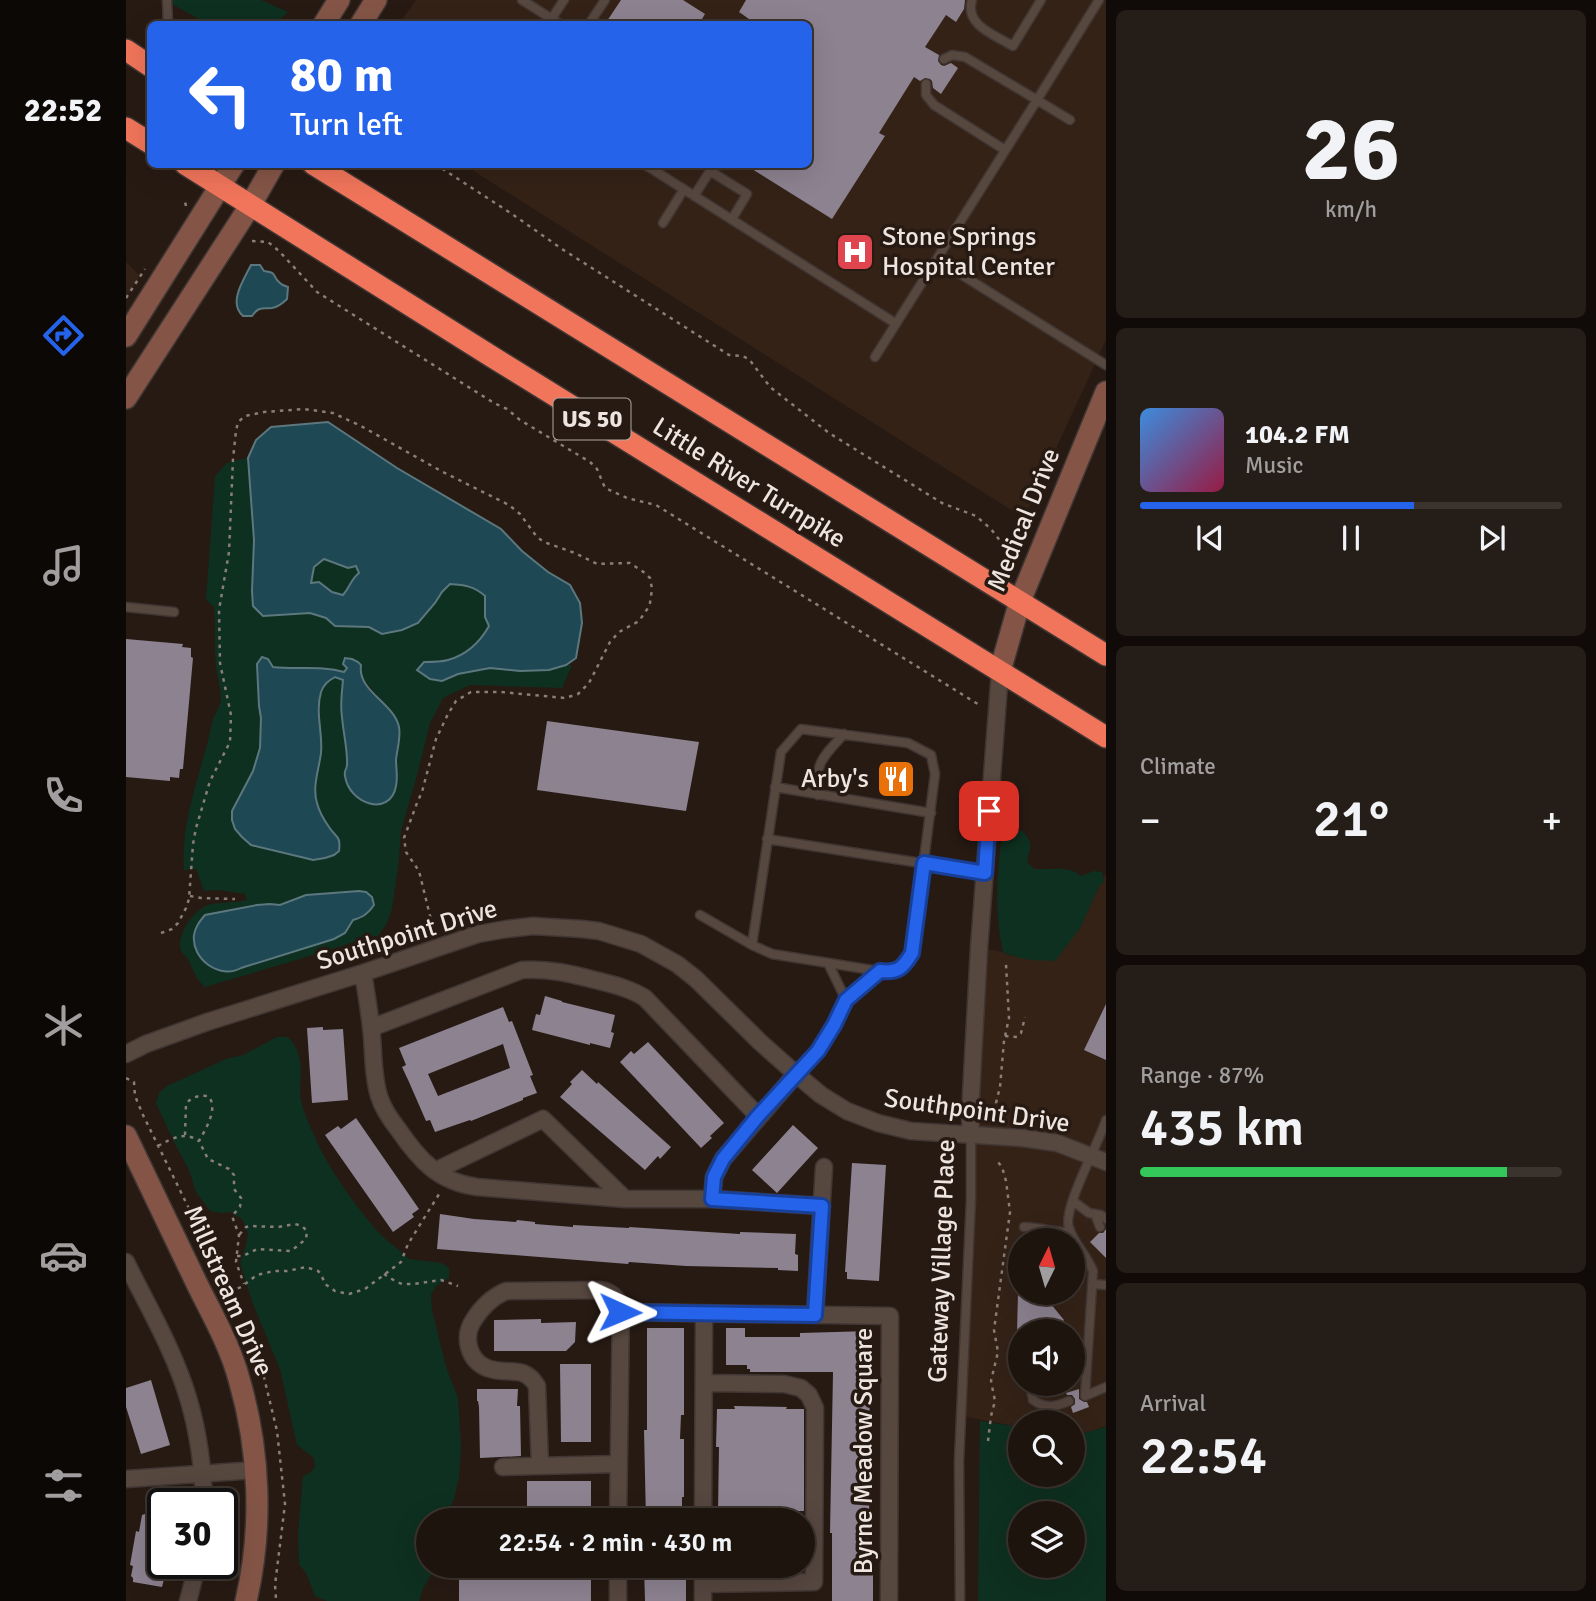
<!DOCTYPE html>
<html lang="en">
<head>
<meta charset="utf-8">
<style>
  :root { --surface:#1d140e; --page:#251d17; --text:#f1f3f6; --muted:#a09e9e; --line:#3b332e; --accent:#2563eb }
  body { margin:0; font-family:Signika,sans-serif; background:var(--page); color:var(--text); height:100vh; display:flex; flex-direction:column; font-size:26px; white-space:nowrap }
  * { box-sizing:border-box; margin:0 }
  p { font-size:23px; color:var(--muted) }
  .icon { flex:none; width:38px; height:38px; fill:none; stroke:currentColor; stroke-width:2; stroke-linecap:round; stroke-linejoin:round }
  .map { position:relative; flex:1; overflow:hidden }
  .sheet { display:flex; flex-direction:column; gap:10px; padding:10px; background:#100b08; width:490px }
  .sheet>* { flex:none }
  .top-card { position:absolute; left:21px; top:21px; width:665px; height:147px; border-radius:10px; box-shadow:0 7px 28px #0002,0 0 0 2px var(--line); background:#2563eb; color:#fff; overflow:hidden }
  .needle { width:46px; rotate:5deg }
  .controls { position:absolute; left:882px; top:1228px; display:grid; gap:14px }
  .controls a { display:grid; place-items:center; width:77px; height:77px; border-radius:50%; background:var(--surface); box-shadow:0 7px 28px #0002,0 0 0 2px var(--line); font-size:35px }
  .speed { position:absolute; left:21px; top:1488px; display:flex; gap:14px; font-size:35px; font-weight:700; text-align:center }
  .speed>* { display:grid; place-content:center; width:91px; height:91px; border-radius:50%; background:var(--surface); box-shadow:0 7px 28px #0002,0 0 0 2px var(--line); line-height:1 }
  .speed .limit { border:4px solid #111; border-radius:10px; background:#fff; color:#111 }
  .pin { position:absolute; display:grid; place-items:center; width:60px; height:60px; color:#fff; margin:-30px; border-radius:14px; box-shadow:0 4px 10px #0006 }
  .me { position:absolute; width:77px; margin:-38px; rotate:91deg; stroke-linejoin:round; filter:drop-shadow(0 0 5px #0008) }
  .turn { display:flex; align-items:center; gap:24px; height:147px; padding:0 28px; font-size:32px }
  .turn .icon { width:91px; height:91px; stroke-width:2.5 }
  .turn b { display:block; font-size:49px; line-height:60px }
  .big { font-size:52px; font-weight:600; line-height:1.1 }
  .sheet .card { flex:1; display:flex; flex-direction:column; justify-content:center; gap:10px; min-width:0; padding:0 24px; border-radius:10px; background:var(--page) }
  .sheet .dial { align-items:center; gap:0 }
  .dial b { font-size:91px; line-height:1 }
  .song { display:flex; align-items:center; gap:21px }
  .cover { width:84px; height:84px; border-radius:10px; background:linear-gradient(135deg,hsl(210 70% 55%),hsl(340 70% 35%)) }
  .played { height:7px; border-radius:4px; background:linear-gradient(90deg,var(--accent) 65%,var(--line) 65%) }
  .keys { display:flex; justify-content:space-around; direction:ltr }
  .heat { display:flex; justify-content:space-between; align-items:center; font-size:38px; direction:ltr }
  .charge { height:10px; border-radius:5px; background:linear-gradient(90deg,#34c759 87%,var(--line) 0) }
  .trip { position:absolute; left:290px; top:1508px; width:399px; height:70px; border-radius:35px; background:var(--surface); box-shadow:0 7px 28px #0002,0 0 0 2px var(--line); font-weight:600; line-height:70px; text-align:center }
  main { display:flex; flex:1; min-height:0 }
  .menu { display:flex; flex-direction:column; width:126px; justify-content:space-around; align-items:center; background:#0c0806; color:var(--muted) }
  .menu .icon { width:49px; height:49px }
  .menu .current { color:var(--accent) }
  .menu b { font-size:32px; color:var(--text) }
  .map>svg:first-child { display:block }
  .built { fill:#342217; fill-rule:evenodd }
  .green { fill:#0e3020; fill-rule:evenodd }
  .water { fill:#1d4854; stroke:#5c777e; stroke-width:2; fill-rule:evenodd }
  .building { fill:#8c8290; fill-rule:evenodd }
  .lines { fill:none; stroke-linecap:round; stroke-linejoin:round }
  .lane-casing { stroke:#403633; stroke-width:11 }
  .street-casing { stroke:#403633; stroke-width:19 }
  .secondary-casing { stroke:#403633; stroke-width:24 }
  .highway-casing { stroke:#403633; stroke-width:24 }
  .path { stroke:#897e78; stroke-width:2.5; stroke-dasharray:3.5 5; stroke-linecap:butt }
  .lane { stroke:#56473f; stroke-width:8 }
  .street { stroke:#56473f; stroke-width:16 }
  .secondary { stroke:#845547; stroke-width:21 }
  .highway { stroke:#f0755a; stroke-width:21 }
  .route-casing { stroke:#184099; stroke-width:18 }
  .route { stroke:#2563eb; stroke-width:12 }
  .labels { text-anchor:middle; dominant-baseline:central; stroke-width:7; stroke-linejoin:round; paint-order:stroke }
  .shield { fill:#271a13; stroke:#b2a8a2; stroke-width:2 }
  .shield-label { font-size:24px; font-weight:bold; fill:#eee5e0 }
  .poi-label { font-size:26px; fill:#eee5e0; stroke:#271a13; text-anchor:start }
  .street-label { font-size:26px; fill:#eee5e0; stroke:#271a13 }
</style>
</head>
<body>
<main>
<nav class="menu">
<b>22:52</b>
<svg class="icon current" aria-label="directions" viewBox="0 0 24 24"><path d="M12 3l9 9-9 9-9-9zM9 14v-3h6M13 9l2 2-2 2"/></svg>
<svg class="icon" aria-label="music" viewBox="0 0 24 24"><path d="M9 18V5l10-2v13"/><circle cx="6" cy="18" r="3"/><circle cx="16" cy="16" r="3"/></svg>
<svg class="icon" aria-label="phone" viewBox="0 0 24 24"><path d="M5 4h4l2 5-3 2q2 4 5 5l2-3 5 2v4C11 20 4 13 5 4z"/></svg>
<svg class="icon" aria-label="climate" viewBox="0 0 24 24"><path d="M12 3v18M4 7l16 10M4 17L20 7"/></svg>
<svg class="icon" aria-label="car" viewBox="0 0 24 24"><path d="M5 17H2v-5l4-1 3-4h7l3 4 3 1v5h-3M9 17h6M6 11h13"/><circle cx="7" cy="17" r="2"/><circle cx="17" cy="17" r="2"/></svg>
<svg class="icon" aria-label="filters" viewBox="0 0 24 24"><path d="M4 7h16M4 17h16"/><circle cx="9" cy="7" r="2"/><circle cx="15" cy="17" r="2"/></svg>
</nav>
<div class="map">
<svg width="980" height="1601" viewBox="0 0 980 1601">
  <rect width="100%" height="100%" fill="#271a13"/>
  <!-- built -->
  <path class="built" d="M290,0H980V340L898,518L338,165L682,164V24H273Z
    M0,262L14,276L0,298Z
    M980,875V1426L949,1437L947,1436V1423H894V1427L835,1416L853,948L877,952L885,956L954,928L973,886L978,882L977,876ZM894,1241H947V1293H894ZM894,1332H947V1384H894Z"/>
  <!-- green -->
  <path class="green" d="M45,0H135L162,12L149,24H82L44,3Z
    M121,458L128,540L126,591L127,606L137,616L184,613L200,618L209,626L243,627L256,634L276,630L292,623L309,603L316,592L324,584C340,585 347,585 359,596V617L363,626C354,642 341,655 323,660C315,662 306,662 299,662L292,671L315,681C330,675 348,669 364,668C379,667 396,672 413,671C425,670 434,665 446,665L436,688L344,685L317,698L304,723L290,779L275,830L273,859L266,909L261,923L252,936L236,939L214,947L79,987C70,980 67,969 62,959C60,956 56,954 55,950C50,935 68,910 82,905C93,902 109,903 121,900L119,894L92,890L78,891L70,869L58,870C54,820 76,772 86,723C87,715 95,707 95,698C95,688 91,676 90,666C88,647 90,627 88,607L80,600L89,476L101,463ZM142,660L147,667C171,669 195,665 218,672L221,667L234,672C243,692 267,706 273,726C275,736 271,748 270,759C268,784 276,805 240,804L218,735L215,700L217,680L209,677L199,683L193,701L195,751L189,788L190,801L196,815L204,830L211,835L139,848L125,845L106,811C114,795 125,779 130,762C140,730 131,696 131,664ZM233,891L235,918L227,920L225,926L197,943L115,968L107,972L103,909C120,907 136,902 153,905Z
    M198,559L221,568L229,566L233,572L217,595L185,584L188,567Z
    M884,828L887,831H897C909,846 903,848 901,862L908,869C924,870 943,865 955,876L968,871L976,872L978,882L973,886L954,928L929,961C911,961 894,960 877,952C868,910 871,874 876,833Z
    M151,1037H162C179,1054 174,1072 174,1093C175,1107 182,1122 188,1135C200,1165 232,1210 254,1234C263,1243 274,1250 283,1259L316,1263L323,1268V1278L310,1286L305,1295L306,1310L320,1367L332,1398L335,1447L333,1477L328,1499L317,1521H303V1566H310L297,1589L293,1601H201L189,1596L180,1573L173,1564L172,1534L177,1476L184,1473L189,1467L188,1458L171,1445L154,1369L127,1304L114,1263L120,1246L122,1233L116,1219L104,1212L96,1213L84,1211L70,1192L63,1170L48,1142L30,1103L33,1093L41,1086L100,1059L117,1055Z
    M854,1421L894,1427V1475H947V1436L980,1427V1601H852ZM894,1514H947V1566H894Z"/>
  <!-- water -->
  <path class="water" d="M125,265H134L138,271C153,273 145,276 154,283C156,285 159,286 162,287L161,299C157,303 152,307 146,308C136,309 133,306 126,316H117C102,303 117,281 125,265Z
    M202,422L271,468L375,529L396,551L422,572L444,585L454,603L456,623L450,658L440,665L423,670L394,671L364,668L332,674L316,681L304,679L291,670L298,662C306,662 315,662 322,660C340,655 354,642 363,626L359,617V596C348,586 338,585 324,584L316,592L309,603L292,623L276,630L256,634L243,627L209,626L200,618L184,613L137,616L127,606L126,591L128,540L122,458L130,440L145,427ZM198,559L222,568L230,566L233,573C225,579 224,587 217,595L206,592L193,582L185,583L188,567Z
    M136,657L142,659L147,667C171,670 195,665 218,672L221,668L217,664L219,658L226,659L232,662L235,665C231,691 268,703 273,727C275,738 271,749 270,760C270,768 272,777 270,786C264,818 223,804 219,776C218,768 220,773 221,765C222,752 217,731 216,717C214,705 216,692 217,680L209,677C202,681 198,684 195,692C189,712 197,734 195,753C193,769 186,787 191,803C193,811 198,820 203,827C210,838 215,835 213,851L208,855L199,858L187,860L175,857L125,845L116,837L109,829L106,820V811L127,771L134,748L135,718L133,706L131,664Z
    M233,891L240,892L246,897L248,905C242,914 237,917 227,920L219,933L208,939L115,968C94,980 65,959 68,935C69,927 74,921 79,915L131,905L144,904L154,905L180,895Z"/>
  <!-- building -->
  <path class="building" d="M495,0H557L579,14L573,24H479Z
    M620,0H839L838,9L830,22L820,15L799,47L813,55L812,61L815,65L818,66L825,63L832,68L815,94L807,88L806,81L804,79L799,78L794,81L788,77L753,133L759,136L706,219L618,164H682V24H620L623,19L613,12Z
    M0,639L57,644L56,647L65,648V657L67,658L57,769H54L53,778L44,777V781L0,777Z
    M421,721L573,742L560,811L411,790Z
    M419,996L436,1001V1002L489,1015L485,1032L488,1033L484,1048L464,1043V1045L406,1030L410,1014L414,1015Z
    M980,1004V1060L958,1050Z
    M377,1007L383,1022L386,1021L407,1075L404,1076L411,1093L397,1098V1100L345,1121L344,1120L309,1132L304,1120L300,1121L283,1082L276,1067L280,1065L273,1048ZM377,1044L384,1068L312,1096L302,1074Z
    M197,1027V1030L217,1029L222,1100L186,1103L181,1028Z
    M522,1042L598,1123L584,1136L586,1138L575,1148L494,1062L505,1051L508,1054Z
    M456,1070L471,1084L472,1082L545,1147L534,1159L532,1156L519,1170L434,1097L446,1084L444,1082Z
    M230,1118L293,1209L286,1214L288,1217L267,1232L199,1135L212,1126L215,1129Z
    M667,1125L692,1148L651,1193L626,1170Z
    M726,1163L760,1165L753,1281L721,1279V1272H719Z
    M314,1214L348,1219L390,1222L391,1220L409,1222V1224L447,1227V1225L503,1228V1227L614,1234V1232L670,1234L669,1254L672,1255V1271L652,1270V1268L560,1266L503,1262L502,1264L311,1249Z
    M980,1229V1258L964,1242L973,1233H977Z
    M892,1293H920V1298L938,1320L936,1324V1332H891Z
    M415,1319V1323L450,1322L449,1342L440,1351H368V1320Z
    M521,1328H558V1415H555L554,1439H558V1497H556V1521H520L518,1430H521Z
    M600,1328H619V1337H674V1333L744,1331L743,1550H747V1601H706V1533H704L707,1372H624V1369H621V1365H600Z
    M434,1364H465V1442H435Z
    M25,1380L44,1445L15,1454L0,1407V1388Z
    M351,1389H392L391,1406H394L395,1456L354,1458L353,1407L352,1401H351Z
    M953,1389V1399L958,1402H961L963,1407L947,1413L945,1407L949,1404V1399L946,1395H941L940,1393Z
    M608,1406L661,1407L660,1409H678V1511L592,1512L593,1447H590L591,1409H609Z
    M401,1481H465V1521H408L409,1507H401Z
    M20,1510L37,1513V1563H42L36,1587L7,1582V1578L5,1576L7,1566L4,1565L10,1531L13,1532L16,1515L19,1514Z
    M333,1566H465V1601H333Z
    M518,1566H560V1601H519Z"/>
  <g class="lines">
    <defs>
      <path id="lane" d="M41,0L42,24
        M396,0L434,24
        M846,0C838,25 869,35 887,46L915,0
        M422,24L438,0
        M463,24L479,0
        M818,59L826,55L839,57L911,100L973,0
        M800,84V95L808,105L879,150
        M518,164L769,323
        M568,196L584,171L621,194L606,219
        M537,223L558,189
        M812,260L980,365
        M749,357L911,100L944,120
        M0,607L48,612
        M649,787L805,813
        M692,795C689,762 696,758 718,734
        M641,839L859,873
        M574,915L626,945L646,954L765,973L778,966L786,953L809,774L805,755L782,743L675,729L655,752L626,945
        M702,963L720,1000L754,971
        M670,1074C694,1049 705,1032 720,1000
        M980,1120C973,1143 936,1209 943,1228C948,1244 961,1255 967,1271L959,1396L980,1387
        M947,1201L963,1213L975,1215L980,1219
        M969,1214L974,1227
        M898,1227C914,1227 929,1233 944,1232
        M914,1241L919,1230
        M967,1284L980,1285
        M904,1384L907,1400C920,1409 929,1407 943,1401
        M834,1601L833,1461L845,1199V1135"/>
      <path id="street" d="M237,973C240,991 243,1009 245,1027C248,1050 246,1073 253,1096C257,1109 264,1119 272,1129C293,1160 313,1182 351,1187L499,1199H586L696,1206
        M245,1028L396,970C423,968 446,974 473,981C489,985 505,989 519,998L632,1116
        M0,1054L20,1044L81,1022L237,973L352,934L381,929L407,926L456,929L473,931L515,944L551,964L570,979L634,1042L670,1074L695,1095L721,1111L752,1123L785,1131L896,1138L931,1143L980,1162
        M845,1135L844,1114L853,948L874,671
        M309,1171L417,1119L499,1199
        M586,1199L588,1177L597,1159L670,1074
        M0,1262C22,1307 49,1352 63,1401C73,1435 77,1468 78,1503
        M494,1312L764,1316L763,1601
        M689,1315L698,1167
        M414,1466L411,1386C397,1363 381,1376 361,1368C342,1360 337,1337 347,1321C355,1308 366,1297 380,1291L475,1290C485,1292 489,1296 495,1305L492,1521
        M377,1467L492,1464
        M0,1479L130,1470
        M577,1521L578,1314
        M577,1584L688,1582L689,1408L683,1395L675,1388L658,1384L578,1383
        M62,1601L72,1563
        M492,1601V1566
        M577,1601V1566"/>
      <path id="secondary" d="M198,24L213,0
        M235,24L250,0
        M0,336L108,164
        M0,398L124,206L148,164
        M874,671L894,601L980,392
        M0,1136C24,1186 48,1236 72,1286C87,1316 104,1346 113,1379C134,1451 137,1528 120,1601"/>
      <path id="highway" d="M0,50L24,66
        M0,128L24,143
        M59,164L368,358L980,737
        M187,164L980,655"/>
    </defs>
    <!-- lane casing -->
    <use href="#lane" class="lane-casing"/>
    <!-- street casing -->
    <use href="#street" class="street-casing"/>
    <!-- secondary casing -->
    <use href="#secondary" class="secondary-casing"/>
    <!-- highway casing -->
    <use href="#highway" class="highway-casing"/>
    <!-- path -->
    <path class="path" d="M309,164L386,214L436,249L603,355L616,356L623,359L644,387L703,433L816,503L850,516L865,529L879,547
      M60,206L59,202L62,200
      M126,241L142,242L153,251L191,292L368,403L381,409L394,420L464,462L471,469L479,488L501,498L530,505L855,706
      M0,298L19,269
      M64,896L75,898L109,899
      M35,933L46,929L52,923L60,908L63,899L67,844L70,828L84,781L104,742L105,715L94,663L93,610L103,552L107,459L110,431L112,422L119,416L138,412L178,409L207,413L235,426L315,471L383,505L394,514L411,537L418,542L449,553L471,564L504,563L519,573L524,578L526,589L524,603L522,608L513,621L493,632L484,642L463,683L452,694L439,698L375,692H345L330,701L322,714L310,739L296,792L291,803L278,838L280,852L293,871L307,928
      M879,1036L891,1037L895,1033L899,1017
      M0,1078L8,1082L9,1096L17,1115L104,1292L136,1369L151,1431L159,1504L149,1585L150,1599L149,1601
      M873,1111L870,1103L874,1087L878,1041L883,1018L880,964
      M59,1135L60,1104C65,1097 73,1095 82,1096C93,1107 80,1129 73,1141L82,1159L103,1169L108,1175V1189L115,1198L114,1207L106,1216L113,1235L110,1262L118,1284
      M32,1146C47,1138 58,1131 73,1141
      M111,1256H117L131,1249L165,1251L180,1239L181,1231L176,1226L169,1224L152,1227L124,1226L120,1227L113,1235
      M258,1274L269,1281L276,1284H288L315,1280L332,1286
      M104,1292L115,1287L131,1275L148,1271H161L180,1267L192,1271L195,1274L199,1284L209,1291L223,1294L239,1289L275,1262L282,1244L315,1191
      M862,1441L865,1416L869,1401L865,1381L872,1352L868,1330L884,1212L880,1181L876,1167L872,1162"/>
    <!-- lane -->
    <use href="#lane" class="lane"/>
    <!-- street -->
    <use href="#street" class="street"/>
    <!-- secondary -->
    <use href="#secondary" class="secondary"/>
    <!-- highway -->
    <use href="#highway" class="highway"/>
  </g>
  <g class="lines">
    <defs>
      <path id="route" d="M494,1312L689,1315L696,1206L586,1199L588,1177L597,1159L632,1116L692,1051L708,1025L720,1000L754,971C772,973 777,968 786,953L798,863L859,873L863,811"/>
    </defs>
    <!-- route casing -->
    <use href="#route" class="route-casing"/>
    <!-- route -->
    <use href="#route" class="route"/>
  </g>
  <!-- icons -->
  <defs>
    <symbol id="hospital-square" viewBox="-11 -11 22 22"><rect x="-9" y="-9" width="18" height="18" rx="4" fill="#e0444e" stroke="#271a13"/><path d="M-5-5h3v3.5h4V-5h3V5h-3V1.5h-4V5h-3Z" fill="#fff"/></symbol>
    <symbol id="restaurant-square" viewBox="-11 -11 22 22"><rect x="-9" y="-9" width="18" height="18" rx="4" fill="#e8710a" stroke="#271a13"/><path d="M-5-6h1v4h1v-4h1v4h1v-4h1v5L-1.5 .5V6h-2V.5L-5-1ZM5-6V6H3V1.5H1.5Q1.5-4 5-6Z" fill="#fff"/></symbol>
  </defs>
  <g fill-rule="evenodd">
    <use href="#hospital-square" x="707" y="230" width="44" height="44"/>
    <use href="#restaurant-square" x="748" y="757" width="44" height="44"/>
  </g>
  <g class="labels">
    <!-- shield labels -->
    <rect class="shield" x="427.5" y="398.5" width="77" height="41" rx="5"/>
    <g class="shield-label">
      <text x="466" y="419">US 50</text>
    </g>
    <!-- poi labels -->
    <g class="poi-label">
      <text x="756" y="237">Stone Springs<tspan x="756" dy="30">Hospital Center</tspan></text>
      <text x="743" y="779" text-anchor="end">Arby's</text>
    </g>
    <!-- street labels -->
    <g class="street-label">
      <text transform="translate(623 483) rotate(32)">Little River Turnpike</text>
      <text transform="translate(898 520) rotate(-68)">Medical Drive</text>
      <text transform="translate(281 935) rotate(-17)">Southpoint Drive</text>
      <text transform="translate(851 1111) rotate(8)">Southpoint Drive</text>
      <text transform="translate(816 1261) rotate(-88)">Gateway Village Place</text>
      <text transform="translate(102 1291) rotate(66)">Millstream Drive</text>
      <text transform="translate(738 1451) rotate(-90)">Byrne Meadow Square</text>
    </g>
  </g>
</svg>
<div class="controls">
<a><svg class="needle" viewBox="-14 -14 28 28"><path d="M0-13l5 13h-10z" fill="#e53935"/><path d="M0 13l5-13h-10z" fill="#a09e9e"/></svg></a>
<a><svg class="icon" aria-label="sound" viewBox="0 0 24 24"><path d="M4 9h4l5-4v14l-5-4H4zM17 9q2 3 0 6"/></svg></a>
<a><svg class="icon" aria-label="search" viewBox="0 0 24 24"><circle cx="10" cy="10" r="6"/><path d="M15 15l6 6"/></svg></a>
<a><svg class="icon" aria-label="layers" viewBox="0 0 24 24"><path d="M12 4l9 5-9 5-9-5zM3 14l9 5 9-5"/></svg></a>
</div>
<div class="speed"><div class="limit">30</div></div>
<div class="pin" style="left:863px;top:811px;background:#d93025"><svg class="icon" aria-label="arrive" viewBox="0 0 24 24"><path d="M6 21V4h12l-3 4 3 4H6"/></svg></div>
<svg class="me" style="left:494px;top:1312px" viewBox="-20 -20 40 40"><path d="M0-17L14 15 0 8-14 15z" fill="#2563eb" stroke="#fff" stroke-width="4"/></svg>
<div class="trip">22:54 · 2 min · 430 m</div>
<div class="top-card">
<div class="turn"><svg class="icon" aria-label="left" viewBox="0 0 24 24"><path d="M17 20v-9H6M10 6l-5 5 5 5"/></svg><div><b>80 m</b>Turn left</div></div>
</div>
</div>
<section class="sheet">
<div class="card dial"><b>26</b><p>km/h</p></div>
<div class="card">
<div class="song"><i class="cover"></i><div><b>104.2 FM</b><p>Music</p></div></div>
<div class="played"></div>
<div class="keys"><svg class="icon" aria-label="previous" viewBox="0 0 24 24"><path d="M18 5L8 12l10 7zM5 5v14"/></svg><svg class="icon" aria-label="pause" viewBox="0 0 24 24"><path d="M8 5v14M16 5v14"/></svg><svg class="icon" aria-label="next" viewBox="0 0 24 24"><path d="M6 5l10 7-10 7zM19 5v14"/></svg></div>
</div>
<div class="card"><p>Climate</p>
<div class="heat"><a>−</a><b class="big">21°</b><a>+</a></div>
</div>
<div class="card"><p>Range · 87%</p><b class="big">435 km</b><div class="charge"></div></div>
<div class="card"><p>Arrival</p><b class="big">22:54</b></div>
</section>
</main>
</body>
</html>
